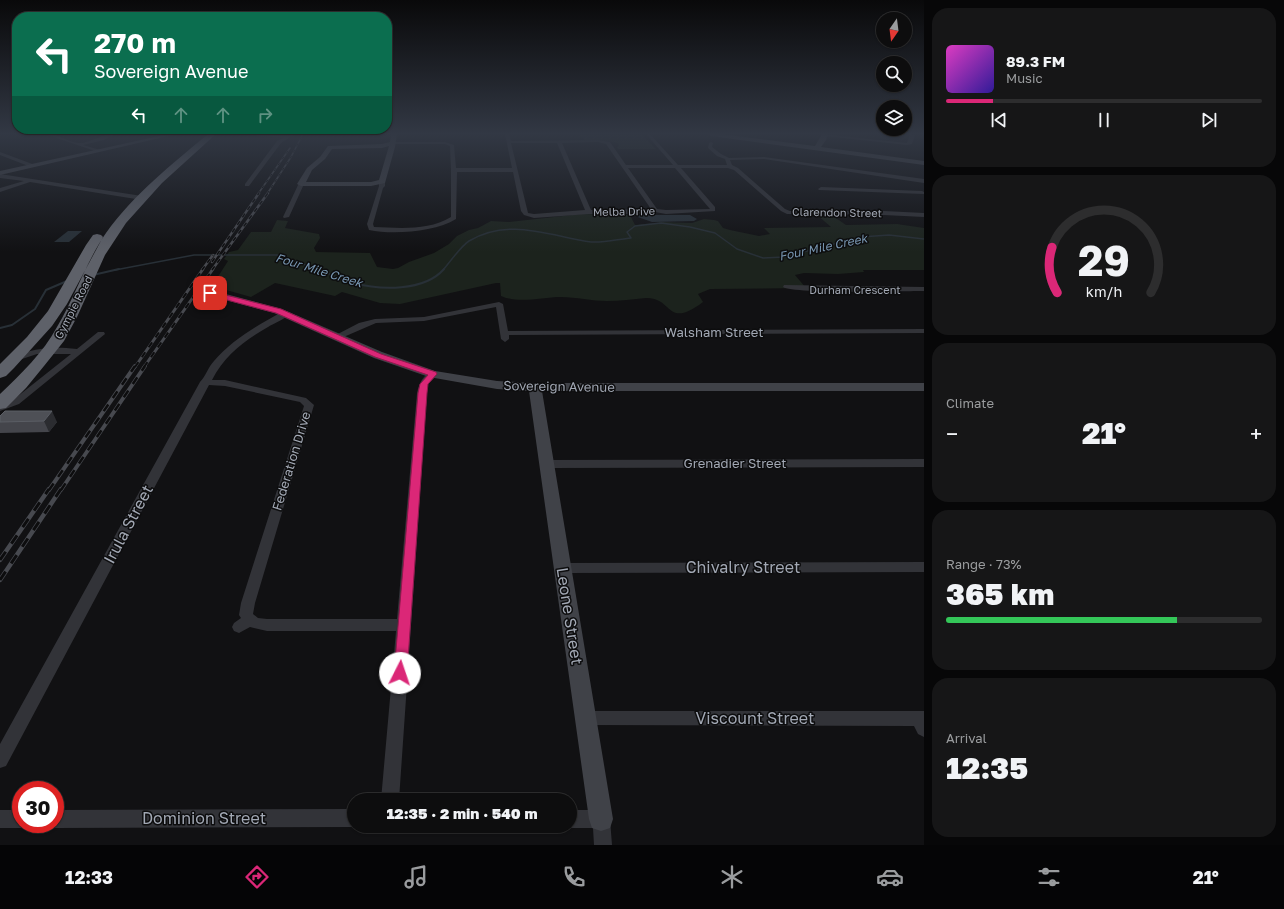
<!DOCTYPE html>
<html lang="en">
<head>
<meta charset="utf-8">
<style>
  :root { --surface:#0d0d0e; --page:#161617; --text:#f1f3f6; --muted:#9a9c9e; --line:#2d2d2e; --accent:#db2777 }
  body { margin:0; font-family:"Golos Text",sans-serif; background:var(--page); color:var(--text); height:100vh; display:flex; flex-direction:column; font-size:15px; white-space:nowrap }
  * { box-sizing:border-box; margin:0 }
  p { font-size:13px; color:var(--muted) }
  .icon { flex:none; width:22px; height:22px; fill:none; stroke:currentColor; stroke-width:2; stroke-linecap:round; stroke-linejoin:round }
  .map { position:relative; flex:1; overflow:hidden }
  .drawer { display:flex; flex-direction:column; gap:8px; padding:8px; background:#070708; width:360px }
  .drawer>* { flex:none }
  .guide { position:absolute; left:12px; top:12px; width:380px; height:122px; border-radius:16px; box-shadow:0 1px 3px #0004,0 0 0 1px var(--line); background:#0b6e4f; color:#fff; overflow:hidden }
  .needle { width:26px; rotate:194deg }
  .fabs { position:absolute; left:876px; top:12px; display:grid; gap:8px }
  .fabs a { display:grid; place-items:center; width:36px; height:36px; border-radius:50%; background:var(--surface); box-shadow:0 1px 3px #0004,0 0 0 1px var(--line); font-size:20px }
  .speed { position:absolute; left:12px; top:781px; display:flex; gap:8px; font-size:20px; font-weight:700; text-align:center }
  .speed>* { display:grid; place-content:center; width:52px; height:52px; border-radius:50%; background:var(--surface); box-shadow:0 1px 3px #0004,0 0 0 1px var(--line); line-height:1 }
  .speed .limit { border:6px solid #d22; background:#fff; color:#111 }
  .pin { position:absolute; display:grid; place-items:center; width:34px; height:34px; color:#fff; margin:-17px; border-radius:8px; box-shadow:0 2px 6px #0006 }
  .me { position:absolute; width:44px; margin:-22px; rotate:4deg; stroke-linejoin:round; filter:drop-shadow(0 0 3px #0008) }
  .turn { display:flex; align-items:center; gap:14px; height:84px; padding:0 16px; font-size:18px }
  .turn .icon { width:52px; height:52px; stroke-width:2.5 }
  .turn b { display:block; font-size:28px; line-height:34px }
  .lanes { display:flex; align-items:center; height:38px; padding:0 16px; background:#0003; justify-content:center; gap:20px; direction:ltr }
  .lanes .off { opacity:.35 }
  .big { font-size:30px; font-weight:800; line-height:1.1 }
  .drawer .widget { flex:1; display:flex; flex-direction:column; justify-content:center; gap:6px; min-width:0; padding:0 14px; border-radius:16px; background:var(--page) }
  .drawer .dial { align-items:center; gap:0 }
  .dial svg { height:104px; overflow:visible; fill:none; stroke:var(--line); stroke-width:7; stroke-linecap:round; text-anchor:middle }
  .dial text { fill:var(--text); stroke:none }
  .song { display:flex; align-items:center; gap:12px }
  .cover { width:48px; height:48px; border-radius:6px; background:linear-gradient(135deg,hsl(310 70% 55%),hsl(250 70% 35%)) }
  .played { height:4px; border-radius:2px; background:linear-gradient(90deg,var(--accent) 15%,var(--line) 15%) }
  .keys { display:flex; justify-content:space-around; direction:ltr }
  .heat { display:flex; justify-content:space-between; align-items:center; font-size:22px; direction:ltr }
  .charge { height:6px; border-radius:3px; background:linear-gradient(90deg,#34c759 73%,var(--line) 0) }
  .trip { position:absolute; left:347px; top:793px; width:230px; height:40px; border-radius:20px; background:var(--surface); box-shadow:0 1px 3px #0004,0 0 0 1px var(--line); font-weight:800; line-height:40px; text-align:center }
  .tabs { display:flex; height:64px; justify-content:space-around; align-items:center; background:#050506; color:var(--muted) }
  .tabs .icon { width:28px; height:28px }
  .tabs .current { color:var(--accent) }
  .tabs b { font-size:18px; color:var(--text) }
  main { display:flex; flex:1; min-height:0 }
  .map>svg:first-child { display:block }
  .green { fill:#1c231d }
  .water { fill:#283037 }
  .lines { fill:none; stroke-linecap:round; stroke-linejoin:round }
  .stream-far1 { stroke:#283037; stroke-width:1.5 }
  .stream { stroke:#283037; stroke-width:2 }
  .street { fill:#323338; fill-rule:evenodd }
  .secondary { fill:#404248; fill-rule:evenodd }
  .highway { fill:#5e6169; fill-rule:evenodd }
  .rail-far4-casing { stroke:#47494f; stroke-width:1.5 }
  .rail-far3-casing { stroke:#47494f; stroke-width:2.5 }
  .rail-far2-casing { stroke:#47494f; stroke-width:3 }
  .rail-far1-casing { stroke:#47494f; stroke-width:4 }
  .rail-casing { stroke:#47494f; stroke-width:4.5 }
  .rail-far4 { stroke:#0d0d0e; stroke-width:1; stroke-dasharray:3.5; stroke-linecap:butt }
  .rail-far3 { stroke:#0d0d0e; stroke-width:1.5; stroke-dasharray:4.5; stroke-linecap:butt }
  .rail-far2 { stroke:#0d0d0e; stroke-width:2; stroke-dasharray:6; stroke-linecap:butt }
  .rail-far1 { stroke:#0d0d0e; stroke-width:2.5; stroke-dasharray:8; stroke-linecap:butt }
  .rail { stroke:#0d0d0e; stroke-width:3; stroke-dasharray:10; stroke-linecap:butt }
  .wall { fill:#44454b }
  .shaded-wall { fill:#2b2c30 }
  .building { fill:#4e5056; stroke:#5b5e65 }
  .route { fill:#db2777; stroke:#8e194d }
  .labels { text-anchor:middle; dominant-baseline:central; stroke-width:3; stroke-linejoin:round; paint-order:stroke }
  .far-street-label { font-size:11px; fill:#a2a8b4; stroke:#0d0d0e }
  .far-water-label { font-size:12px; font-style:italic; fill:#7896b1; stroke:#0d0d0e }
  .street-label { font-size:13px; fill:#a2a8b4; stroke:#0d0d0e }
  .near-street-label { font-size:16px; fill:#a2a8b4; stroke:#0d0d0e }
</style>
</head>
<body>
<main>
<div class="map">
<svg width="924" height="845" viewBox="0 0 924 845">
  <rect width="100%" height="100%" fill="#111113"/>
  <!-- green -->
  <path class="green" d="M579,134H641L656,149H618L617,147L619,146L618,143L600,140H584Z
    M581,214L630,215L635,225L663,222L692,223L704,219L714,220L718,221L723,228L730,230L759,236L770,234L764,228L831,227L816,214H830L846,225L897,224L924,228V270H863L864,272L838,274L804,273L795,275L806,288L710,289L698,294L703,302C666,330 673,297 646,298C633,299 620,301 607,301C592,301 576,297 561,297C542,297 519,304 501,296L500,283H496L400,304L380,303L342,292L335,296L275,283L251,297L212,286L228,261L224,259L229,252L238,250L251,232H271L277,220L288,221L285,228L319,234L320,238L314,248L316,252L370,253L377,267L393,269L398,268L409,262L434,253L449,244L457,236L469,230L478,228L491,221L509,222Z"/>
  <!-- water -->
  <path class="water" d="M632,215H690L697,219L694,221L652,222Z
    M68,231H82L69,242H54Z"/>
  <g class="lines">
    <!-- stream-far1 -->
    <path class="stream-far1" d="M115,270L194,255H277L320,270
      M443,270C450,262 461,246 469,241C509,217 550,236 591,242C604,243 619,239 631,238L627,232L635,226L661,223L690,227L715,233L737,249L763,258L784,257L861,237L889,235L924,239"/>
    <!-- stream -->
    <path class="stream" d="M318,269C329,274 341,280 353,283C380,290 424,292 444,269
      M93,275L119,269
      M0,328L12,325L35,309L46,290L67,281"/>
    <!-- street -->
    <path class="street" d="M45,134C56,132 67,142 78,143C90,144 105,132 115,134L104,140L83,145L100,150L98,152Z
      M291,134H295L281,143L249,186H245V184L277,141Z
      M505,134H509L511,141L598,140L610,142L626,165H673L646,134H650L678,165H727L725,159L717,156L708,148L709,143L711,142L713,143L712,147L721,154L729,158L764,157L924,179V183L764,159L730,160L732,165L738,168L785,209L790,211H884L924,213V217L884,215L787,214L781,211L734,170L728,168H681L715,207V211L666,214L655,212L644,214H589L534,218L524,215L521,211L513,172H457L456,219C435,232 393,235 369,230L367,224L379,186V181L382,179L385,181V186L383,188L373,224L374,227C399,228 428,231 451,217V170L450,146L445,144H392L390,142H445L454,145L456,168H512ZM598,142L606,144L651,209L591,210L562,143ZM511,143H557L585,210L534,214L528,213ZM628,168H675L710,209L666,210L657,209Z
      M822,134L907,143L910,134L915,135L912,144L907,145L824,136Z
      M0,152L35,165V166L31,167L0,155Z
      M0,174L142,196L145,198L142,200L30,182L0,192V188L24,181L0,178Z
      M299,183L304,184L289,217L284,218L283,217Z
      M821,187L922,191L924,192V194L819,190L818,189Z
      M784,285L924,287V291C904,291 792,294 783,287Z
      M499,302L503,304L508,331L924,329V333L509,335V339L505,342L501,339L496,307L424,321L376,323L339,339H333L332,337L359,323L375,319L424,317Z
      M282,312H285L289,314C284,320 274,323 268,327C244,341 225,355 212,380H225L306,398L314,405L255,603L253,614L258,618L267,619H397L417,393C419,384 423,374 433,371L438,374L428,384L427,393L399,800H381L396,631H267L250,627L239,633L234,631L232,627L234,623L241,618L239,615L241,603L304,406L300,402L225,386L209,385L6,766L0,768V744L200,382C206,376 208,367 214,361C232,340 258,325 282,312Z
      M98,332H104L105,334L19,404L0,411V405L13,400L71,354H37L16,361L13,360L12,358L13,356C37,348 51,346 77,349Z
      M924,459V467L547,468L543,466L542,464L543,462L547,460Z
      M924,562V572L563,573L558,572L557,568L558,564L563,563Z
      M586,711H924V737L918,734L914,726L586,725L580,723L578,718L580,713Z
      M354,809V826H356L354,827L55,828L48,824H55V810Z
      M0,810H21V824H28L27,825L21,828H0Z
      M570,810H601L607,813L610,819L612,845H594L593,828H570L565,826H570Z"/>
    <!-- secondary -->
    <path class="secondary" d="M168,134H177L0,175V171Z
      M255,134C264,133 283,131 291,136L288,138L258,136Z
      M391,134H397L395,147L385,183L371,186H301L297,184L307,168L320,157L328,146L382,144L390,142ZM389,146L379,180L371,182H306L312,170L325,159L332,149L382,148Z
      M708,134H721L815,146L822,134H828L826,140L821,147L924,161V165L711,136Z
      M211,290L282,309L382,352L435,371L497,381L535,383H924V391H542L613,819L610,828L601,831L592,828L589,819L529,391L497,389L429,377L374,358L274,313L207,295L206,293L207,291Z"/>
    <!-- highway -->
    <path class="highway" d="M208,134H216L162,183L126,223L105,255L77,317L64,341L44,366L26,388L6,408L0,409V394C21,374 43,353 57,327C75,297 86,262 106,233C134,194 172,164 208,134Z
      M97,234L101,235L103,237L67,304L52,326L14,368L6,376L0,378V364L27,337L48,311L86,245L93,235Z"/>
    <defs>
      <path id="rail-far4" d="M258,194L290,148
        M267,194L291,157L303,134"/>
      <path id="rail-far3" d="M212,262L259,193
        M202,270L213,255
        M212,270L268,193"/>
      <path id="rail-far2" d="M135,367L203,269
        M144,367L213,269"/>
      <path id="rail-far1" d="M49,490L135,366
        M61,490L145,366"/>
      <path id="rail" d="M0,560L49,489
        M0,580L61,489"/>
    </defs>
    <!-- rail-far4 casing -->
    <use href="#rail-far4" class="rail-far4-casing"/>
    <!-- rail-far3 casing -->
    <use href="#rail-far3" class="rail-far3-casing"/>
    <!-- rail-far2 casing -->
    <use href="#rail-far2" class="rail-far2-casing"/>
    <!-- rail-far1 casing -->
    <use href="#rail-far1" class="rail-far1-casing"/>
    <!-- rail casing -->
    <use href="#rail" class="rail-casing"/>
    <!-- rail-far4 -->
    <use href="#rail-far4" class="rail-far4"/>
    <!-- rail-far3 -->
    <use href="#rail-far3" class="rail-far3"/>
    <!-- rail-far2 -->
    <use href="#rail-far2" class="rail-far2"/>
    <!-- rail-far1 -->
    <use href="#rail-far1" class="rail-far1"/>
    <!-- rail -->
    <use href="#rail" class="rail"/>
  </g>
  <!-- wall -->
  <path class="wall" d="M0,416L57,422L49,432L0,433Z"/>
  <!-- shaded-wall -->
  <path class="shaded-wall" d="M52,411L57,422L49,432L44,421Z"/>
  <!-- building -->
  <path class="building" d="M5,411H52L44,421L0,422V416Z"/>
  <!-- sky -->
  <linearGradient id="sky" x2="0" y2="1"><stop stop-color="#09090a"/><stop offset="0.53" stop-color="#323844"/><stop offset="1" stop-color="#323844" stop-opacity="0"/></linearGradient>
  <rect width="924" height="252" fill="url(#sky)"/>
  <!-- route -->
  <path class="route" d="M210,291L281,309L381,354L436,372L437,374L428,384L427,393L407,673L405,677L400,679L396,677L394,673L418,393L420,384L428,375L375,357L276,313L208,295L207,293Z"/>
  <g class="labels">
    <!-- far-street labels -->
    <g class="far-street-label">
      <text transform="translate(624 211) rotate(-1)">Melba Drive</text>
      <text transform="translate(837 212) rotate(1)">Clarendon Street</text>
      <text x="855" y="289">Durham Crescent</text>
      <text transform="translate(73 307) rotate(-63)">Gympie Road</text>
    </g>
    <!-- far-water labels -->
    <g class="far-water-label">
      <text transform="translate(823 247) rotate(-12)">Four Mile Creek</text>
      <text transform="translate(319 270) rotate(17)">Four Mile Creek</text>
    </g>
    <!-- street labels -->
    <g class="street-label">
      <text x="714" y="332">Walsham Street</text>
      <text transform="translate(559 386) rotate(1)">Sovereign Avenue</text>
      <text transform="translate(291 461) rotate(-73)">Federation Drive</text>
      <text x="735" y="463">Grenadier Street</text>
    </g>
    <!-- near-street labels -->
    <g class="near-street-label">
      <text transform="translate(128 524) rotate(-62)">Irula Street</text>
      <text x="743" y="567">Chivalry Street</text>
      <text transform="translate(570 616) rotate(81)">Leone Street</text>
      <text x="755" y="718">Viscount Street</text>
      <text x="204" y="818">Dominion Street</text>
    </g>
  </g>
</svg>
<div class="fabs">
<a><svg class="needle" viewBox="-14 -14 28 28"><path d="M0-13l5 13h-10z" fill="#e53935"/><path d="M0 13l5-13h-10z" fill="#9a9c9e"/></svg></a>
<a><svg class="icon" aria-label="search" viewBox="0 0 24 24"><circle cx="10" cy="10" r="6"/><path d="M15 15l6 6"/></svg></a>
<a><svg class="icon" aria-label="layers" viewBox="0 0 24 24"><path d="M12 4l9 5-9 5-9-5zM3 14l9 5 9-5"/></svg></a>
</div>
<div class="speed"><div class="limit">30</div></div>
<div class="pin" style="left:210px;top:293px;background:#d93025"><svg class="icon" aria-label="arrive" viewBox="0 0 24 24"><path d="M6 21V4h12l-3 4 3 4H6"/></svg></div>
<svg class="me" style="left:400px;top:673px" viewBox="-20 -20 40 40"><circle r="19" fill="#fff"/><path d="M0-13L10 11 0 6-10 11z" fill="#db2777"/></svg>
<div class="trip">12:35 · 2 min · 540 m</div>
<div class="guide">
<div class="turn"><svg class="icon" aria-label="left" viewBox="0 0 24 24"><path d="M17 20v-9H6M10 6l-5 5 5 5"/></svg><div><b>270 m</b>Sovereign Avenue</div></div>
<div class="lanes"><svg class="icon" aria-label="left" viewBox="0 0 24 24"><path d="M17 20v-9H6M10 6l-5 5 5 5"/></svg><svg class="icon off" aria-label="ahead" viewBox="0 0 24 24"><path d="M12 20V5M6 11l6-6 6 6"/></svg><svg class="icon off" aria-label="ahead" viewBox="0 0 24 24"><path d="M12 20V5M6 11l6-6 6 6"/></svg><svg class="icon off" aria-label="right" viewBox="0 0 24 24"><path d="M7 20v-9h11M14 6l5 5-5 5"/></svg></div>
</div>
</div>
<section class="drawer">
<div class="widget">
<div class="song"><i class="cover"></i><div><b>89.3 FM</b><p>Music</p></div></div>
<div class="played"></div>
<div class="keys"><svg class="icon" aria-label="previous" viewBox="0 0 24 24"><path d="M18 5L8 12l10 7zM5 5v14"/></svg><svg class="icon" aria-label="pause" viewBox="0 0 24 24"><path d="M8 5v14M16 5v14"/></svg><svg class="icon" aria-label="next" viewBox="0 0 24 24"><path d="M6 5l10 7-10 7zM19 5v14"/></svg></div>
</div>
<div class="widget dial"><svg viewBox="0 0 100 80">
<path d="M14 69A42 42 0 1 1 86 69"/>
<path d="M14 69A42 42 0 0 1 10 34" stroke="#db2777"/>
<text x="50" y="56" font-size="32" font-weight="700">29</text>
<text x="50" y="72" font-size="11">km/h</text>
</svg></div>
<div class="widget"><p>Climate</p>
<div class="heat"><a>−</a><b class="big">21°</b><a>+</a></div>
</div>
<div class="widget"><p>Range · 73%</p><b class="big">365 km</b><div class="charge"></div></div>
<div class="widget"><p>Arrival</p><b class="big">12:35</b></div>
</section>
</main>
<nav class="tabs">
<b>12:33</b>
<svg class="icon current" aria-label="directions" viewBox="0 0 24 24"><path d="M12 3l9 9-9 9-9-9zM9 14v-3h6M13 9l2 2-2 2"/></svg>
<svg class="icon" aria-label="music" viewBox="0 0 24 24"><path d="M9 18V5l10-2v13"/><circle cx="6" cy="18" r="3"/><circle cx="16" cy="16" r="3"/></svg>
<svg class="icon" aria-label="phone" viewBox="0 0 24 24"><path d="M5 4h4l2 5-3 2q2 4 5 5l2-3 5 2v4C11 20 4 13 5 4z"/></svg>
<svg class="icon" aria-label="climate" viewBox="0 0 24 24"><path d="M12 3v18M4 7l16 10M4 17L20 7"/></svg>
<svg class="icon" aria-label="car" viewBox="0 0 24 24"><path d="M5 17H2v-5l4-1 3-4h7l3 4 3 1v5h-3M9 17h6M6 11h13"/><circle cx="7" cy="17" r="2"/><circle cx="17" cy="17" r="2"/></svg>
<svg class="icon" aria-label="filters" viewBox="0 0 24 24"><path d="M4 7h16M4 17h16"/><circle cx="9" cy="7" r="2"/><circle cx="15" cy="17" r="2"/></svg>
<b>21°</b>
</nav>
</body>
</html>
